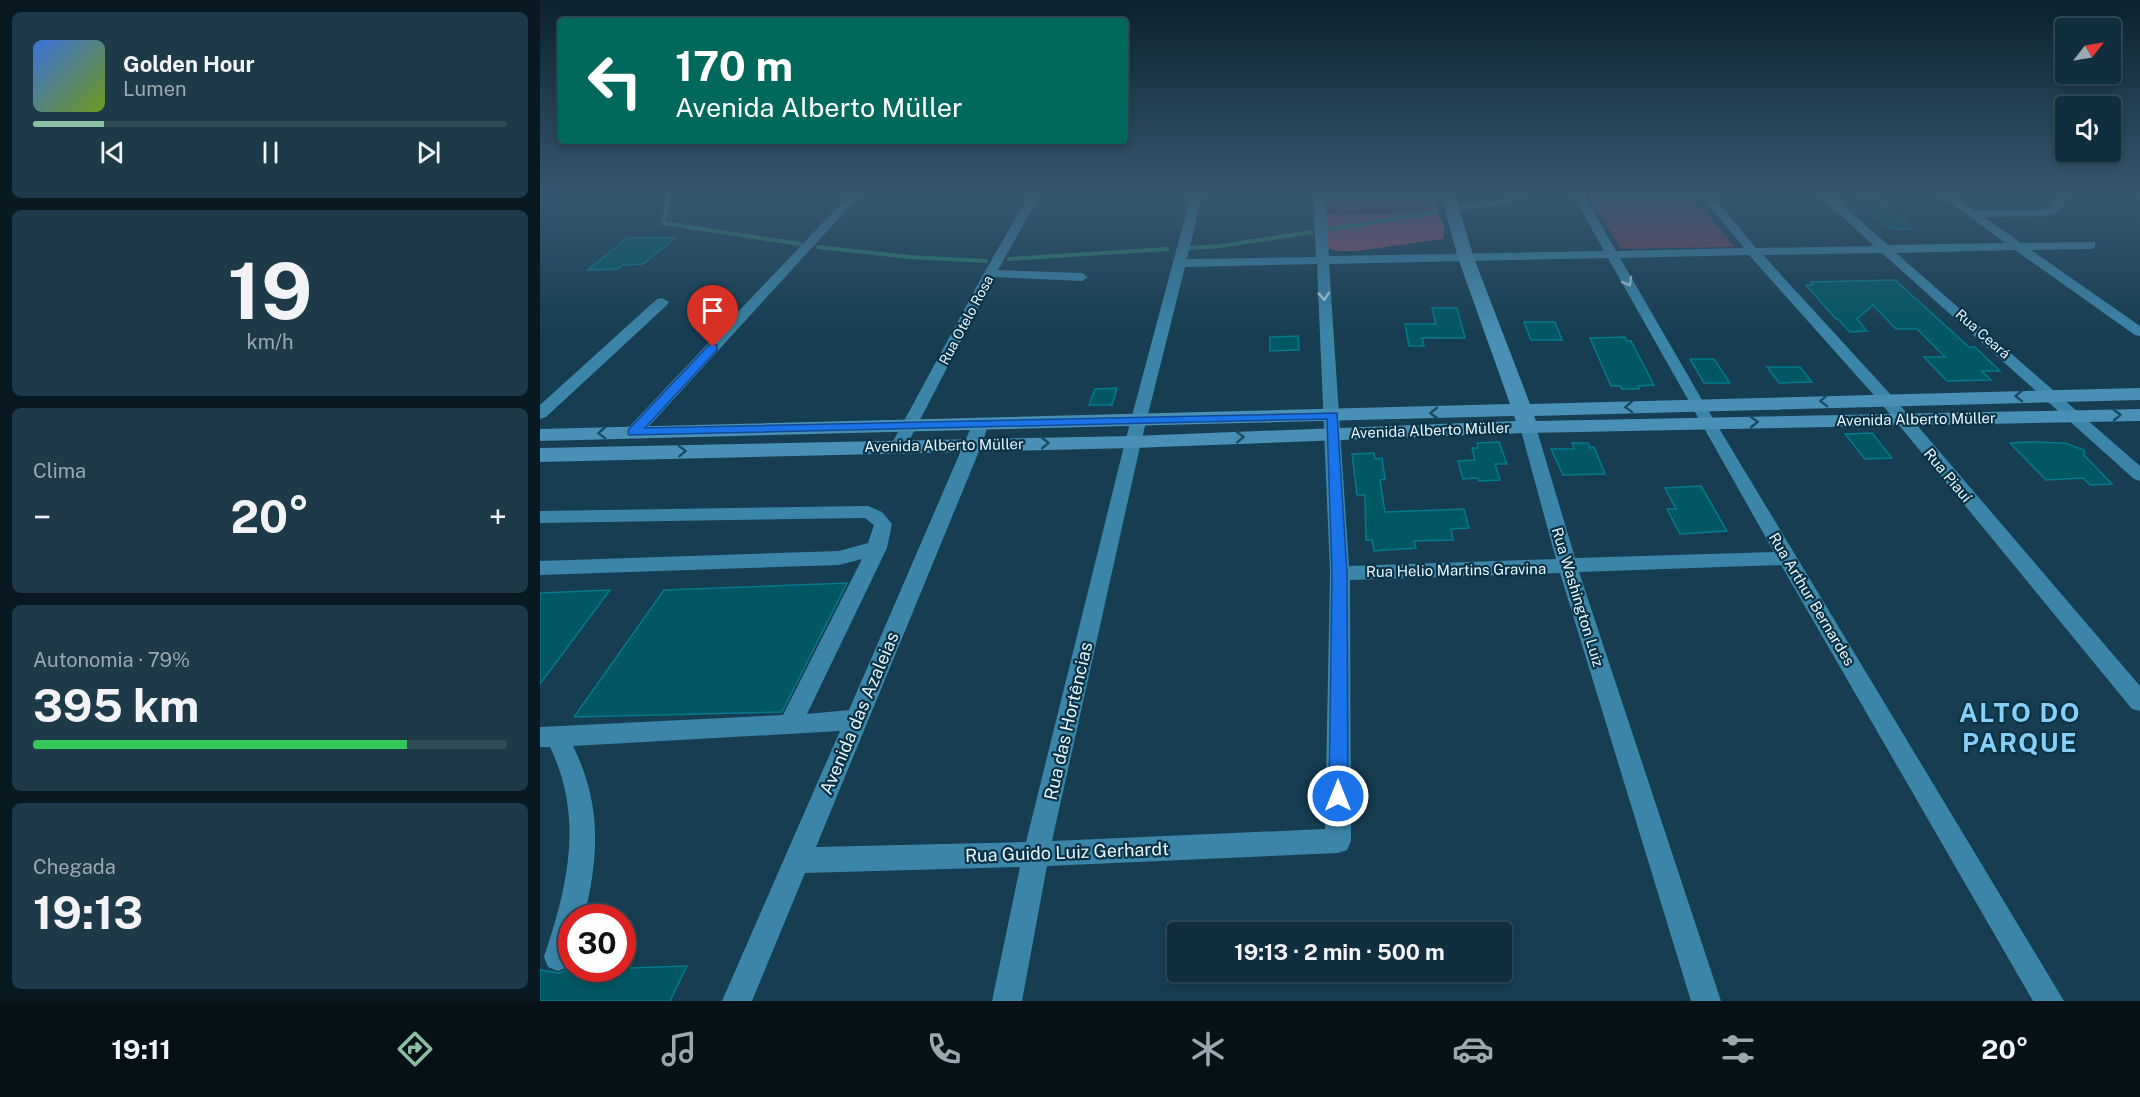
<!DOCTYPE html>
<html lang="pt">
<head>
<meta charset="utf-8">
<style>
  :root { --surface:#102e3d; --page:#1e3a48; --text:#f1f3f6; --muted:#9ca8b0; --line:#304a57; --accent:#8abfa5 }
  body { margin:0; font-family:"Public Sans",sans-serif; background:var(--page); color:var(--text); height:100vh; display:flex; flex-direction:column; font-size:22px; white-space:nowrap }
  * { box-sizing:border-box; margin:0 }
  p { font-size:20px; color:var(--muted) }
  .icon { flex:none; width:33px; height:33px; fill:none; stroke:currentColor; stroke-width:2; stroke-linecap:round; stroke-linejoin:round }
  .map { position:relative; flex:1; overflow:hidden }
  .panel { display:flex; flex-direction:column; gap:12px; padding:12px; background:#091922; width:540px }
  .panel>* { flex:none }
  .banner { position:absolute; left:18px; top:18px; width:570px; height:126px; border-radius:6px; box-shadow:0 3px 9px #0003,0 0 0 2px var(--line); background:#00695c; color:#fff; overflow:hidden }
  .needle { width:39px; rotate:59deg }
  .buttons { position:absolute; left:1515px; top:18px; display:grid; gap:12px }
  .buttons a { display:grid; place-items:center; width:66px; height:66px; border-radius:6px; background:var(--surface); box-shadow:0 3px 9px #0003,0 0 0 2px var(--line); font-size:30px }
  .speed { position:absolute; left:18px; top:904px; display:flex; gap:12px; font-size:30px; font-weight:700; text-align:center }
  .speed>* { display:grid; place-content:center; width:78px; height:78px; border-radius:50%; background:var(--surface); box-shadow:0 3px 9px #0003,0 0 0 2px var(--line); line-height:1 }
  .speed .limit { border:9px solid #d22; background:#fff; color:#111 }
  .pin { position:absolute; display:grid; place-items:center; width:51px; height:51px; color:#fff; margin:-62px -26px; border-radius:50% 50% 50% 0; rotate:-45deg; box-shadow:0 0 6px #0007 }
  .pin .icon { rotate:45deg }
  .me { position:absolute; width:66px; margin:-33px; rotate:0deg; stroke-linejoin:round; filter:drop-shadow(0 0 4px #0008) }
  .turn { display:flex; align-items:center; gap:21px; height:126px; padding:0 18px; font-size:27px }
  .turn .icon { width:78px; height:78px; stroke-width:2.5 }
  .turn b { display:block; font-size:42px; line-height:51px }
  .big { font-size:45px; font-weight:700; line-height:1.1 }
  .panel .tile { flex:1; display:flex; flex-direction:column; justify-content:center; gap:9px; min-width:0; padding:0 21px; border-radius:9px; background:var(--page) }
  .panel .dial { align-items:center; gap:0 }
  .dial b { font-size:78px; line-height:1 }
  .song { display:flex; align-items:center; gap:18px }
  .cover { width:72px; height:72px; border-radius:9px; background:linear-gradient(135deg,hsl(220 70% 55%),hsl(80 70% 35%)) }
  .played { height:6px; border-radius:3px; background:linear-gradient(90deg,var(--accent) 15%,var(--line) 15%) }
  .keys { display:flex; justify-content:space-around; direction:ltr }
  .heat { display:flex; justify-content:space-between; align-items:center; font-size:33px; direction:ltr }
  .charge { height:9px; border-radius:4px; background:linear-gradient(90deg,#34c759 79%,var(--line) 0) }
  .trip { position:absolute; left:627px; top:922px; width:345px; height:60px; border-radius:6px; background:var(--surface); box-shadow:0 3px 9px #0003,0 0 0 2px var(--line); font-weight:700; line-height:60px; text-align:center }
  .menu { display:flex; height:96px; justify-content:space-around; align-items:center; background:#061218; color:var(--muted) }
  .menu .icon { width:42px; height:42px }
  .menu .on { color:var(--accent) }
  .menu b { font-size:27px; color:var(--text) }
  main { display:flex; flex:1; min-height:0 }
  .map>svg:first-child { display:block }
  .green { fill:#763c56 }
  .forest { fill:#984b6e }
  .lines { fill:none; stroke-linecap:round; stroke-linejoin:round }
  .stream { stroke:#2b816c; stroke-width:4 }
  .building { fill:#005764; stroke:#05798c; stroke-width:1.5 }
  .path { stroke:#597888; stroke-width:2; stroke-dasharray:2 3; stroke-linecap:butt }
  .minor { fill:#3b85a9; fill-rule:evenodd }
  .major { fill:#4890b5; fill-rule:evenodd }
  .oneway { stroke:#b3d3e3 }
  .oneway2 { stroke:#1a4a62 }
  .route { fill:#1a73e8; stroke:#114b97; stroke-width:1.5 }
  .labels { text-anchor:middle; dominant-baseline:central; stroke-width:4.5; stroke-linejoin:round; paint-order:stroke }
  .far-street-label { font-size:14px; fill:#e6f4fc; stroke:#0a3346 }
  .street-label { font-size:15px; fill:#e6f4fc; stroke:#0a3346 }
  .near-street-label { font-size:18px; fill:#e6f4fc; stroke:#0a3346 }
  .near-district-label { font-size:26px; font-weight:bold; letter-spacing:1.5px; fill:#86cff6; stroke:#0a3346 }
</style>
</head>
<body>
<main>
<section class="panel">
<div class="tile">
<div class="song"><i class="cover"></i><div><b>Golden Hour</b><p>Lumen</p></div></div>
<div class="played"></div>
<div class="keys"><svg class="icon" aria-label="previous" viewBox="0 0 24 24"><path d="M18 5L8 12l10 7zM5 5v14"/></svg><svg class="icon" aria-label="pause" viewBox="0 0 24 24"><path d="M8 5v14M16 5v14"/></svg><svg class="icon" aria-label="next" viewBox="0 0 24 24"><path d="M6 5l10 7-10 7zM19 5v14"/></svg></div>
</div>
<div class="tile dial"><b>19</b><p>km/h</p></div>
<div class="tile"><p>Clima</p>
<div class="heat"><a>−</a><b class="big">20°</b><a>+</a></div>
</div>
<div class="tile"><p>Autonomia · 79%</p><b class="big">395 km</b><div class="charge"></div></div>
<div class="tile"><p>Chegada</p><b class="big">19:13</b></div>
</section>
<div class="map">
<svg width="1600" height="1001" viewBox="0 0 1600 1001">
  <rect width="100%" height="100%" fill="#163d51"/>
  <!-- green -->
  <path class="green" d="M786,195H894L898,211L785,213Z
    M1048,195H1151L1195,247L1081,249Z"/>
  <!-- forest -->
  <path class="forest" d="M897,212L905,228L903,239L816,251H796L787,248L786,214Z"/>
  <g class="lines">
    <!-- stream -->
    <path class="stream" d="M129,195L123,223L260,244
      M918,209L970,201L988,195
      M785,230L898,212
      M278,247L369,257L446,261
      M648,248L681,246L771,232
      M469,259L627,249"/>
  </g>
  <!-- building -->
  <path class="building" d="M1325,195H1334L1373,229H1351L1320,201Z
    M87,238H135L103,264L83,265L78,269L48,270Z
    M1355,280L1429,347H1435L1460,371H1442L1451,380L1407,381L1384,357H1405L1377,329H1356L1333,305L1317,319L1327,331L1310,332L1298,319H1296L1266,285H1273L1271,282Z
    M892,308H917L925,338H882L884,346H869L865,324H896Z
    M984,322H1015L1022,340H991Z
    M758,336L759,350L730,351V337Z
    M1085,337L1087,341H1091L1114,385L1098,386L1099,389H1082L1080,386H1071L1050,338Z
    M1150,359H1174L1190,383H1164Z
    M1227,367H1260L1272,382L1239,383Z
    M577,388L572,405H549L555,389Z
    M1332,433L1352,458L1325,459L1305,434Z
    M959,442L967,464H955L960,480L939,481L938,478L923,479L918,461L935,460L932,448H938L937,443Z
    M1489,442L1525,443L1544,450V455L1572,484L1550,485L1543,478L1506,480L1470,443Z
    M1032,443H1048L1050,448L1054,447L1065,474L1023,475L1011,449H1034Z
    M834,453L835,459L842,458L845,479L840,480L845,512L924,509L929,528L911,529L913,540L874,541L876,548L834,551L832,540H826L825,495H817L812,454Z
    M1161,486L1187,531L1140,534L1127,509H1136L1125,488Z
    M307,583L242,712L34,717L124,590Z
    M70,590L0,684V593Z
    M147,966L130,1001H0V970L19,973L28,970Z"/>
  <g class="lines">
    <!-- path -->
    <path class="path" d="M1111,199L1152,196
      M1058,201H1082"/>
    <!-- minor -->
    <path class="minor" d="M309,195H320L100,436H88L86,432L88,428Z
      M489,195H500L458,270L542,273L548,277L542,281L454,277L367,445L365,449H353L351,445L444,273Z
      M651,195H662L647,259L776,257L773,195H785L789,256L1064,251L1033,195H1044L1076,251L1204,248L1161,195H1172L1216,248L1334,246L1279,195H1291L1348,245L1465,243L1400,195H1413L1435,211L1505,210L1510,208L1522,195H1533L1518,212L1506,216L1444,217L1481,243L1555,242V248L1551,249L1491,250L1600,326V336L1595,335L1475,250L1356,253L1600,466V481L1594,479L1342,253L1223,255L1352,396L1600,686V711L1592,709L1340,402L1209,255L1080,258L1165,405L1524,1001H1493L1241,565L1039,572L1181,1001H1151L1020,573L810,580L811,841L807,850L798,853L507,866L482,1001H452L480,867L265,873L212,1001H182L300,731L33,746C62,805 59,855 44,918H32V959L28,967L18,971L8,967L4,957C28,886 44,817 10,747H0V727L243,715L322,559L299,565L0,575V561L299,551L328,543L334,525L325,518L0,523V511L328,506L342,512L352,524L347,548L267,714L309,710L432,425L440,420L446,422L448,425L442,444L276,847L486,842L585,442ZM1068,258L1234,552L1035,558L996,427L988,422L980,427L1016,559L809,566L789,264ZM777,264L790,573L785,829L512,841L601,442L645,267Z
      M122,298L129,302L127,305L6,417L0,419V405L117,299Z"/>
    <!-- major -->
    <path class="major" d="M901,195H915L934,258L990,404L1600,388V400L994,416L996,421L1600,409V421L988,433L593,448L0,462V448L593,436L976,421L974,416L0,441V429L970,404L918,258Z"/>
  </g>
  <!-- one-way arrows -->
  <defs><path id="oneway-chevron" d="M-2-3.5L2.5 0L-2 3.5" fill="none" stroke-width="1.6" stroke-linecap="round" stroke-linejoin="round" transform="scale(1.5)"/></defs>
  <g class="oneway">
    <use href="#oneway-chevron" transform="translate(1088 282) rotate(61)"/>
    <use href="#oneway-chevron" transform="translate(784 296) rotate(86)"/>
  </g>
  <g class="oneway2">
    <use href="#oneway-chevron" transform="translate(1479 396) rotate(179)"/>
    <use href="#oneway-chevron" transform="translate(1284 401) rotate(178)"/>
    <use href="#oneway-chevron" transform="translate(1089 407) rotate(178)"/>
    <use href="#oneway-chevron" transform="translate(894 413) rotate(179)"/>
    <use href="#oneway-chevron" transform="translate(1577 415) rotate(-1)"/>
    <use href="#oneway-chevron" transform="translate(1214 422) rotate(-1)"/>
    <use href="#oneway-chevron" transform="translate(62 433) rotate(178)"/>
    <use href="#oneway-chevron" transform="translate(700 437) rotate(-2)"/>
    <use href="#oneway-chevron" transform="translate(505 443) rotate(-1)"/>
    <use href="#oneway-chevron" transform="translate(142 451) rotate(-2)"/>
  </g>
  <!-- sky -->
  <linearGradient id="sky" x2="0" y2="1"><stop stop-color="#0c222d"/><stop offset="0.58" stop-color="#365770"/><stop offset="1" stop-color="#365770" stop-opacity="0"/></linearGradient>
  <rect width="1600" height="335" fill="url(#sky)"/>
  <!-- route -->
  <path class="route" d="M173,344L177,345V350L105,428L797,413L807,573L808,796L805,802L798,805L792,802L789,796L792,573L787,419L89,435L88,432L89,429L169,345Z"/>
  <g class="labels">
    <!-- far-street labels -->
    <g class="far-street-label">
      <text transform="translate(426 320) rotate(-62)">Rua Otelo Rosa</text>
      <text transform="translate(1443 334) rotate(41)">Rua Ceará</text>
    </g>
    <!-- street labels -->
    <g class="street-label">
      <text transform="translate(1376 419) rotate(-1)">Avenida Alberto Müller</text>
      <text transform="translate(890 430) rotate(-2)">Avenida Alberto Müller</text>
      <text transform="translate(404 445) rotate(-1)">Avenida Alberto Müller</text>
      <text transform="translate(1408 475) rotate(50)">Rua Piauí</text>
      <text transform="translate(916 570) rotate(-1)">Rua Helio Martins Gravina</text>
      <text transform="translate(1038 597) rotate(73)">Rua Washington Luiz</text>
      <text transform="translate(1272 599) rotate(59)">Rua Arthur Bernardes</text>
    </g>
    <!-- near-street labels -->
    <g class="near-street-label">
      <text transform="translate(319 713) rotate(-67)">Avenida das Azaleias</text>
      <text transform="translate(528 721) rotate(-77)">Rua das Hortências</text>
      <text transform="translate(527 852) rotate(-2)">Rua Guido Luiz Gerhardt</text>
    </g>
    <!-- near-district labels -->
    <g class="near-district-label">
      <text x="1480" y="712">ALTO DO<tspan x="1480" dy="30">PARQUE</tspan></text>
    </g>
  </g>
</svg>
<div class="buttons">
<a><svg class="needle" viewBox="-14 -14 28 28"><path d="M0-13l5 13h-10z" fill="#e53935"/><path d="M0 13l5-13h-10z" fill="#9ca8b0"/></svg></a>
<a><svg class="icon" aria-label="sound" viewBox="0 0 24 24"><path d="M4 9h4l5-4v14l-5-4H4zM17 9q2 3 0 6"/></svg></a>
</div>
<div class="speed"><div class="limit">30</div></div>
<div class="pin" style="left:173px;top:347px;background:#d93025"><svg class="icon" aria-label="arrive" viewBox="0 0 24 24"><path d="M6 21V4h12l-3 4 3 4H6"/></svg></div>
<svg class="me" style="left:798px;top:796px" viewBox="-20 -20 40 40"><circle r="17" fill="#1a73e8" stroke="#fff" stroke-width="3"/><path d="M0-11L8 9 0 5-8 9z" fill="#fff"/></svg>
<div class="trip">19:13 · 2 min · 500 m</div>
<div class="banner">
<div class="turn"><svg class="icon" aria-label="left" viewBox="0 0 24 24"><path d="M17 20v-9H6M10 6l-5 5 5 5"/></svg><div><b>170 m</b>Avenida Alberto Müller</div></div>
</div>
</div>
</main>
<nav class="menu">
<b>19:11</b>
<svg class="icon on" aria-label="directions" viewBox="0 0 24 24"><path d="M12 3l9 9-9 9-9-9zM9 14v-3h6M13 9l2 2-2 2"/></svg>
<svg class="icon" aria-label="music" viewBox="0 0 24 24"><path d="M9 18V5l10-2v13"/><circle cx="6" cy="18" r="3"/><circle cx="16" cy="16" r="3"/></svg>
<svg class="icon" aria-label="phone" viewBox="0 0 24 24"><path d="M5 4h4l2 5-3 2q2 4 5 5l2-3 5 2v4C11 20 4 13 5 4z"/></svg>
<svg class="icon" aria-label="climate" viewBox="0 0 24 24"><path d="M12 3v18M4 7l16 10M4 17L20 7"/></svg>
<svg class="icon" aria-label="car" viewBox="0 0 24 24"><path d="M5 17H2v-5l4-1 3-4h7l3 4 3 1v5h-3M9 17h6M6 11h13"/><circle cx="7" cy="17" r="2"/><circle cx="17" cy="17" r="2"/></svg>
<svg class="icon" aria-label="filters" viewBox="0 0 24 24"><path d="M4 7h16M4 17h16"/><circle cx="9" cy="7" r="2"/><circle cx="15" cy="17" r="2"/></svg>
<b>20°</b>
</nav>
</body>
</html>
